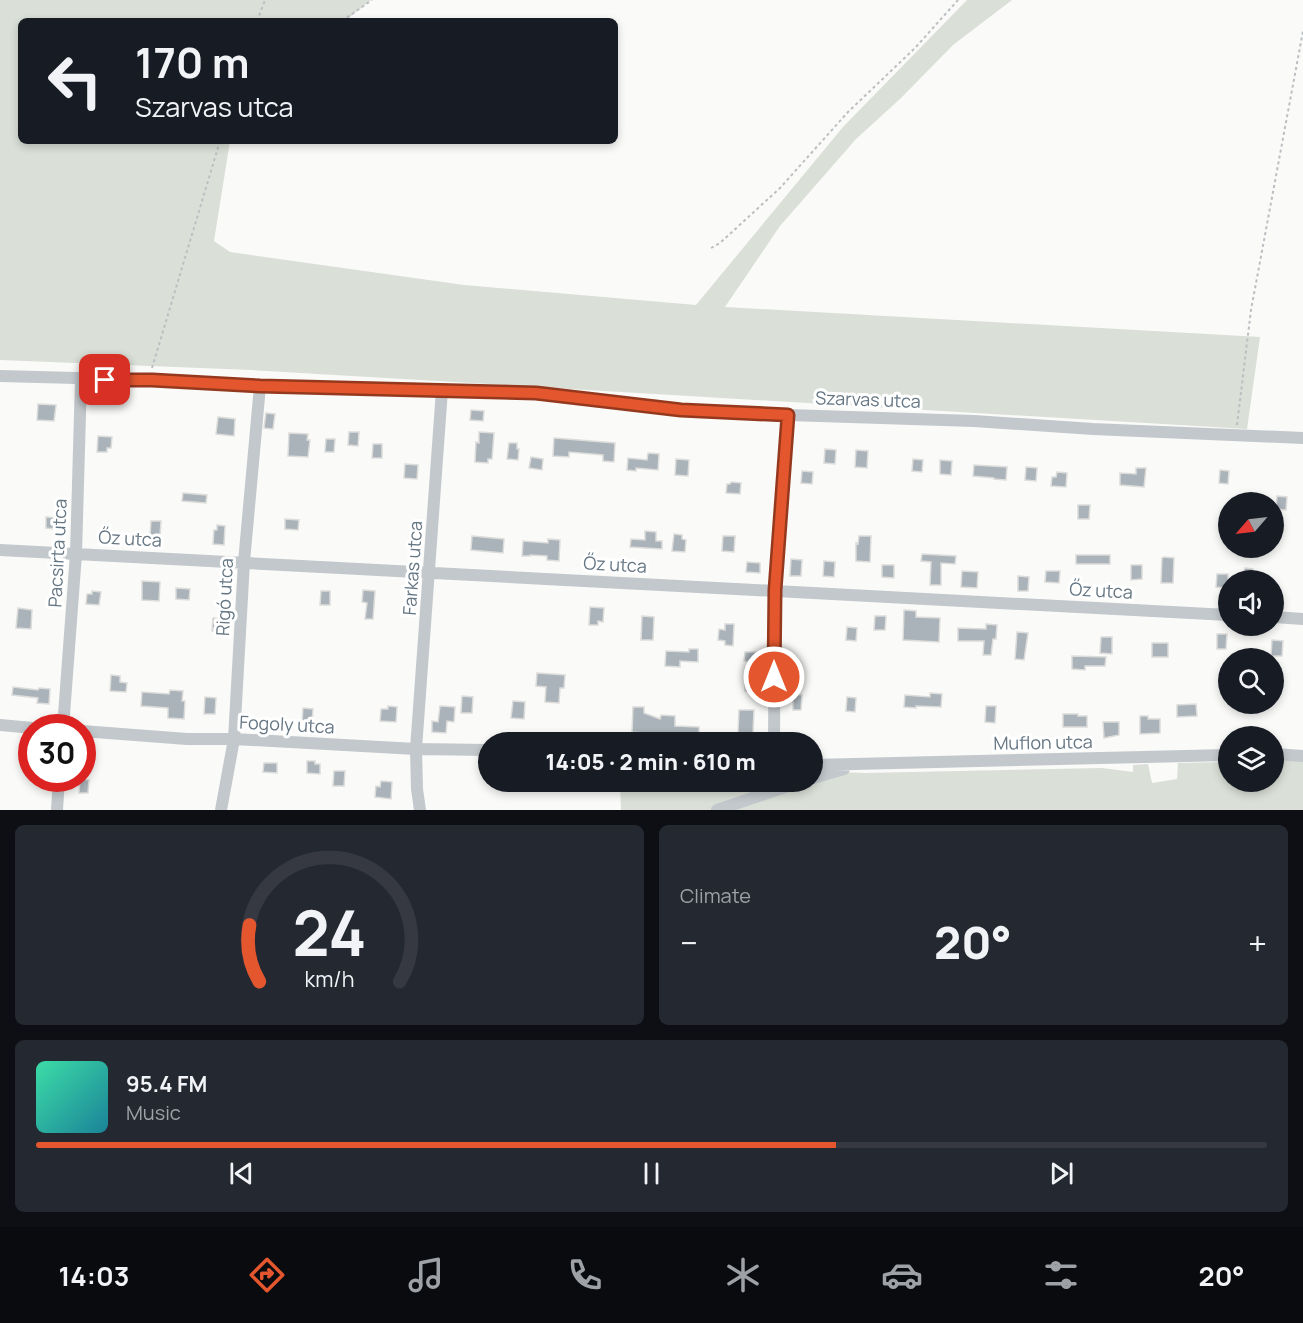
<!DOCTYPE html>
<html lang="en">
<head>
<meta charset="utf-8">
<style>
  :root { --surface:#171b24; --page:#242831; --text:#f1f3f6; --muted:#9ea1a6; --line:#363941; --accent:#e4572e }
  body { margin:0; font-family:Manrope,sans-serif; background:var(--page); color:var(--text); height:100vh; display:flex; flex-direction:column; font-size:22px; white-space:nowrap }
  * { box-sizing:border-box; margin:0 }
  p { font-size:20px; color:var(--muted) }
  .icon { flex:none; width:33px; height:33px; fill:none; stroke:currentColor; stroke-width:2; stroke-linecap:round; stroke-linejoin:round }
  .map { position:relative; height:810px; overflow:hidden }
  .side { display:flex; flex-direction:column; gap:15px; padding:15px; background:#0d0f14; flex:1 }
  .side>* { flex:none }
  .hud { position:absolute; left:18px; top:18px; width:600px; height:126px; border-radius:9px; box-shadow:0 3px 9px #0003; background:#171b24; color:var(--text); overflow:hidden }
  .needle { width:39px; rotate:242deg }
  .tools { position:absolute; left:1218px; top:492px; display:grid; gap:12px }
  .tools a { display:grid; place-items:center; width:66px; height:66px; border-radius:50%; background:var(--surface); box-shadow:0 3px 9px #0003; font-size:30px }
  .speed { position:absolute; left:18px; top:714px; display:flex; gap:12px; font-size:30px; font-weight:700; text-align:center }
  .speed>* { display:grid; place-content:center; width:78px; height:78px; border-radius:50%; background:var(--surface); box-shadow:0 3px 9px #0003; line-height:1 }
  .speed .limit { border:9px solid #d22; background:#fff; color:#111 }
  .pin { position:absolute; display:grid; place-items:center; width:51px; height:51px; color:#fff; margin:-26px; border-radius:12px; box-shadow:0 3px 9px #0006 }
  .me { position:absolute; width:66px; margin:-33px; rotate:0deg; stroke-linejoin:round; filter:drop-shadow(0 0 4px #0008) }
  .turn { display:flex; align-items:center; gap:21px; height:126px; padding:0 18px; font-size:27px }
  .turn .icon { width:78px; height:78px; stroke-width:2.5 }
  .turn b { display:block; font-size:42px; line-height:51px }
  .big { font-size:45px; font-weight:800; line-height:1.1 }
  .side .card { flex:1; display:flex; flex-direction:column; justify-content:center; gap:9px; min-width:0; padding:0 21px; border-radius:9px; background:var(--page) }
  .side .dial { align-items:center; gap:0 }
  .dial svg { height:156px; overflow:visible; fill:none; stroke:var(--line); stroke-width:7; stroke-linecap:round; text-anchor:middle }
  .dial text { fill:var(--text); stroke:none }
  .song { display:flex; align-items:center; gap:18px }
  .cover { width:72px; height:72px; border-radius:9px; background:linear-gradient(135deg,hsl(160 70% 55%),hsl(190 70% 35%)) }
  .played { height:6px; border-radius:3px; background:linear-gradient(90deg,var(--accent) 65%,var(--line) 65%) }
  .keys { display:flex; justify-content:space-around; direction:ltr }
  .heat { display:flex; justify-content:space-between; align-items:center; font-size:33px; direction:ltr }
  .side .tiles { flex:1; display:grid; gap:15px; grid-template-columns:1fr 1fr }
  .card:last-child { grid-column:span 2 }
  .trip { position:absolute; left:478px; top:732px; width:345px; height:60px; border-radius:30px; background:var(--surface); box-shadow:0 3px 9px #0003; font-weight:800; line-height:60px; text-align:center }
  .tab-bar { display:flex; height:96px; justify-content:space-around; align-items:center; background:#090b0e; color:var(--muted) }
  .tab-bar .icon { width:42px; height:42px }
  .tab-bar .current { color:var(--accent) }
  .tab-bar b { font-size:27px; color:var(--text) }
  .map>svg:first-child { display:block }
  .green { fill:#dadfd7 }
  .building { fill:#aab3b9; stroke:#dcdcda; stroke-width:1.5 }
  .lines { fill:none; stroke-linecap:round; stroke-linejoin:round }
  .path { stroke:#bbbfc2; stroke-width:2; stroke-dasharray:3 3; stroke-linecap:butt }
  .minor { stroke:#c3c8cc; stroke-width:12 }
  .route-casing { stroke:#94391e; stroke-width:15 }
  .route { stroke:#e4572e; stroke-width:10 }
  .labels { text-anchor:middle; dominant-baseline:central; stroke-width:6; stroke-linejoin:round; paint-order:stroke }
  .street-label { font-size:18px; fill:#657683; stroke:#fff }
</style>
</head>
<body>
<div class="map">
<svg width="1303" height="810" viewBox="0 0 1303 810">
  <rect width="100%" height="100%" fill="#fafaf8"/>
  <!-- green -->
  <path class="green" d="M0,0H371L345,21H21V141H230L214,241L230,252L464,285L696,305L843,127L967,0H1012L953,45L901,98L856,139L780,226L725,307L1260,337L1247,429L251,370L0,360Z
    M1274,760L1303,761V810H621L620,782H813V771L865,773L1102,768L1133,772V765L1148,764L1152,783L1177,779L1178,763L1228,762V782H1274Z"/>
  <!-- building -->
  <path class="building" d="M38,404L56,405L54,421L37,420Z
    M471,410L484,411L483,421L470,420Z
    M266,413L275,414L273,429L264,428Z
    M218,417L235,419L234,436L216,434Z
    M349,432H359L358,446L348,445Z
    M479,432L494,433L492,459H488V463L475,462L476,442L479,443Z
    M289,433L308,434L307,440H310L308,457L288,456Z
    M98,436L112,437L111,448H107V452H97Z
    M554,438L615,443L614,462L603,461V455L569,452V457L553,456Z
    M326,439H335L334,452H325Z
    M509,443H517V449H519L518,460L507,459Z
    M373,444H382V458H372Z
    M825,449L836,450L835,464L824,463Z
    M856,450L868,451L867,468L855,467Z
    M648,453L659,454L658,470L636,468V471L627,470L628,458L647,460Z
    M531,457L543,459L542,470L529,468Z
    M676,459L689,460L688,476L675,475Z
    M913,459L923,460L922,472L912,471Z
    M940,460L952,461L951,475L940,474Z
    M405,464L418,465L417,479L404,478Z
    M974,465L1007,467L1006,480L994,479V478L973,476Z
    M1026,467L1037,468L1036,481L1025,480Z
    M1136,468H1146L1144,487L1120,485V473L1136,474Z
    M1220,470L1229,471L1228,484L1219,483Z
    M802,471L813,472L812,484L801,483Z
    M1057,472L1067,473L1066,487L1051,486L1052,477H1056Z
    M731,482L741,483L740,494L726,493L727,484H730Z
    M183,493L207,495L206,503L182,501Z
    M1277,496L1287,497L1286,510L1276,509Z
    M1078,505H1090L1089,519H1078Z
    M46,517L59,518V527H55V529L46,528Z
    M285,519L299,520L298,530L285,529Z
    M151,521H161L160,536L150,535Z
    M217,525L225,526L224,545L213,544L214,530H217Z
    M645,531L656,532V541H662V549L630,547L631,539L645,540Z
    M674,534L682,535V539L686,540L685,552L672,551Z
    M472,536L504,539L503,553L471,550Z
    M723,536H735L734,552L722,551Z
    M859,536H871L870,562L856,561V543L858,544Z
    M548,539L560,540L559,561L547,560V556L530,555V556H522L523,541L548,543Z
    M922,554L956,556L955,564L941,563V585H930L931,562L921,561Z
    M1076,555H1110V564H1076Z
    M1164,557L1174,558L1173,583H1161L1162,558Z
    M791,559L802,560L801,576H790Z
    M824,561L835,562L834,577L823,576Z
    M747,562L760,563V573L746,572Z
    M882,565H894V578L882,577Z
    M1131,565H1142V579L1131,580Z
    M1245,568L1253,569L1252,580H1228V588L1216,587L1217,574H1228V580L1244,571Z
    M962,571L978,572L977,588L961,587Z
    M1046,571H1060L1059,583L1045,582Z
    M1018,576L1029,577L1028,591H1018Z
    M142,581L160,582L159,601L142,600Z
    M176,588L190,589L189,600L176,599Z
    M363,590L375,591L373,619H365L367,603L362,602Z
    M92,591L101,592L99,605L86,604L87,594H92Z
    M321,591H330V605H320Z
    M590,607L604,608L603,622L598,621V625H589Z
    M18,608L32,610L31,629L16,628Z
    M904,610L916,611V617L940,618L939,642L903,640Z
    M642,616L654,617L653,640H641Z
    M875,616H886L885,630H874Z
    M213,618L226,619L225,632L212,631Z
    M725,624H734L733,646L725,645V641L718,640L719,629L725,630Z
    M986,624L997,625L996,639H993L991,655H983L984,641H958V628L986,629Z
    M847,627L857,628L856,641L846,640Z
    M1017,632L1028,633L1024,660L1015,659Z
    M1217,634H1227L1226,649H1217Z
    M1101,637H1112V654L1100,653Z
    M1272,640L1283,641L1282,656H1271Z
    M1152,643H1168V657H1152Z
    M689,649H698V662L680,661V667L665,666L666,651L689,652Z
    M745,652H757V662L744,661Z
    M1072,656L1106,657L1105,666H1085V670L1072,669Z
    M537,673L565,675L564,688H560L559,703L545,702L546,687L536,686Z
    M111,675L120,676V682L127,683L126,692L110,691Z
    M745,683L764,684L763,692L745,691Z
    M13,687L38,690L39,688L50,689L49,704L37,703L38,698L12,695Z
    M170,690L183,691L182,701H185L184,719L168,718V708L141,706L142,692L169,694Z
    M930,693L942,694L941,707L916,706V708L904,707L905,695L930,697Z
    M793,694L802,695L801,710H793Z
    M462,696L473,697L472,713H461Z
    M205,697L216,698L215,714H204Z
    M847,697L856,698L855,712L846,711Z
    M513,701L525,702L524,719L511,718Z
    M1196,704L1197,716L1177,717V705Z
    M388,706L397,707L396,722L380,721L381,709H388Z
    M440,706L455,707L454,722L447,721L446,733L432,732V721L438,722Z
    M986,706H996L995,723L985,722Z
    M633,707H644V713L660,719L661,715L675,716V726L699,727V733H701V742H676V736L632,732Z
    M303,708L313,709L312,725L302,724Z
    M739,710H754L753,733H738Z
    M1063,714H1078V716H1087V727H1063Z
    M1140,716H1148V719H1160V733L1140,734Z
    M1103,722H1119V735L1104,738Z
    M307,761H315V764H320V774L307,773Z
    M264,763H277V773L263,772Z
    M334,771H345L344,786H333Z
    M80,779L89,780L88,793H79Z
    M381,781L392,782L391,799L375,797L376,786L380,787Z"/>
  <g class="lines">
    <!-- path -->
    <path class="path" d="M257,21L265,0
      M342,21L372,0
      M711,248L720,243L780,188L848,112L915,48L958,0
      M152,368L220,141
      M1237,425L1251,310L1303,31"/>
    <!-- minor -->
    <path class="minor" d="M0,376L152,380L260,386L536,393L681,410L788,415L974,421L1093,429L1303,438
      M0,550L1228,615
      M1274,617L1303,619
      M0,725L33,728
      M63,728L76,554L81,379
      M82,731L187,739H234L416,749L489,750
      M774,742L775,590L788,415
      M1274,754L1303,756
      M813,765L1228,755
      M813,778L844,769
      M57,810L59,778
      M221,810L234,739L244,562L260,386
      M420,810L417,789L416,749L442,390
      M717,810L800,782"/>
  </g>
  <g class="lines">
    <defs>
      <path id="route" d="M105,380H152L260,386L536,393L681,410L788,415L775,590L774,677"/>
    </defs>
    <!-- route casing -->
    <use href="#route" class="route-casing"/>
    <!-- route -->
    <use href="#route" class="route"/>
  </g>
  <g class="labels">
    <!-- street labels -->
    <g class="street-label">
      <text transform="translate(868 399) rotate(2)">Szarvas utca</text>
      <text transform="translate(130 538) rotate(3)">Őz utca</text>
      <text transform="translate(57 553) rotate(-87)">Pacsirta utca</text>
      <text transform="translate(615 564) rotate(3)">Őz utca</text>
      <text transform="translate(412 568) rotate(-86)">Farkas utca</text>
      <text transform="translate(1101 590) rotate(3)">Őz utca</text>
      <text transform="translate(224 597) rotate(-87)">Rigó utca</text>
      <text transform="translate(287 724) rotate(3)">Fogoly utca</text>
      <text transform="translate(1043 742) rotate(-1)">Muflon utca</text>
    </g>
  </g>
</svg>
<div class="tools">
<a><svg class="needle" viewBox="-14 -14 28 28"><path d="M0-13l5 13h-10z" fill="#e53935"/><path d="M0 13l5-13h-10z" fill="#9ea1a6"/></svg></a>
<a><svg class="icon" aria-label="sound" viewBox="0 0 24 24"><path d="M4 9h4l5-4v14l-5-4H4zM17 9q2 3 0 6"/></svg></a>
<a><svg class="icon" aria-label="search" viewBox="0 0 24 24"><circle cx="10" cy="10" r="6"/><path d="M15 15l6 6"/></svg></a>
<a><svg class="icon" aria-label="layers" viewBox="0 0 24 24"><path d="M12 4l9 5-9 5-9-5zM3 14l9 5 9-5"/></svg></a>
</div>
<div class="speed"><div class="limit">30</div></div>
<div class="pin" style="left:105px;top:380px;background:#d93025"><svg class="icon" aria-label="arrive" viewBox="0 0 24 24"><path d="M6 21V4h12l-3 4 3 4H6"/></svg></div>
<svg class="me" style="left:774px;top:677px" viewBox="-20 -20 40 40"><circle r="17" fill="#e4572e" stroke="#fff" stroke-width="3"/><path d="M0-11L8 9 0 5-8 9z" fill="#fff"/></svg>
<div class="trip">14:05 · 2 min · 610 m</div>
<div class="hud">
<div class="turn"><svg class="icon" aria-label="left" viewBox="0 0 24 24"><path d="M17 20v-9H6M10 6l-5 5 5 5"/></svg><div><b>170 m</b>Szarvas utca</div></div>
</div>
</div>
<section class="side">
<div class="tiles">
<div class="card dial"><svg viewBox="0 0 100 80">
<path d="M14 69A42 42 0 1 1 86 69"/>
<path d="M14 69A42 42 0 0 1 9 40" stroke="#e4572e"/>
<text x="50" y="56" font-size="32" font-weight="700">24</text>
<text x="50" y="72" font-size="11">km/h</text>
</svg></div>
<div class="card"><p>Climate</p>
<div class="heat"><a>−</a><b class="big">20°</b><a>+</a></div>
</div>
<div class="card">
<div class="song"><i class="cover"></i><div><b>95.4 FM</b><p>Music</p></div></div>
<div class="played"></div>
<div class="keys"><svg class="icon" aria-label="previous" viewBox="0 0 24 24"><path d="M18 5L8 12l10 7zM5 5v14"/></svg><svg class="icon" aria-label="pause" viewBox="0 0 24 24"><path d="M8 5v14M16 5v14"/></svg><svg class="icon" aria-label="next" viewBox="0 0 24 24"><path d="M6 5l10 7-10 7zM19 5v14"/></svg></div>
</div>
</div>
</section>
<nav class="tab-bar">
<b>14:03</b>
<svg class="icon current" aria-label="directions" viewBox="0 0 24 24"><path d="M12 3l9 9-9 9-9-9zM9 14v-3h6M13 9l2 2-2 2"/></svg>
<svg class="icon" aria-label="music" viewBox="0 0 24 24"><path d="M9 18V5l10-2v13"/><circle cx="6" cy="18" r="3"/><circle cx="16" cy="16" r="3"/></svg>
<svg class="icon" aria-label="phone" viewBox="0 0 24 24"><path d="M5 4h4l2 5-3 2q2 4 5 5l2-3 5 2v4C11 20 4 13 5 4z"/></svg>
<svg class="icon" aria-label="climate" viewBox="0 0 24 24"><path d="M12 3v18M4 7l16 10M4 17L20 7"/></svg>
<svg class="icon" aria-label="car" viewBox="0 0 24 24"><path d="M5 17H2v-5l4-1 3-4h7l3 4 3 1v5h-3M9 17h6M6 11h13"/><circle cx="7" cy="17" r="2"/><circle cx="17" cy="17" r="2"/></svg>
<svg class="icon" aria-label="filters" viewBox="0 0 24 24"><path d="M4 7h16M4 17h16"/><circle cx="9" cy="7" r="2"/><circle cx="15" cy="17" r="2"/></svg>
<b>20°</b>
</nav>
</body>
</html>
